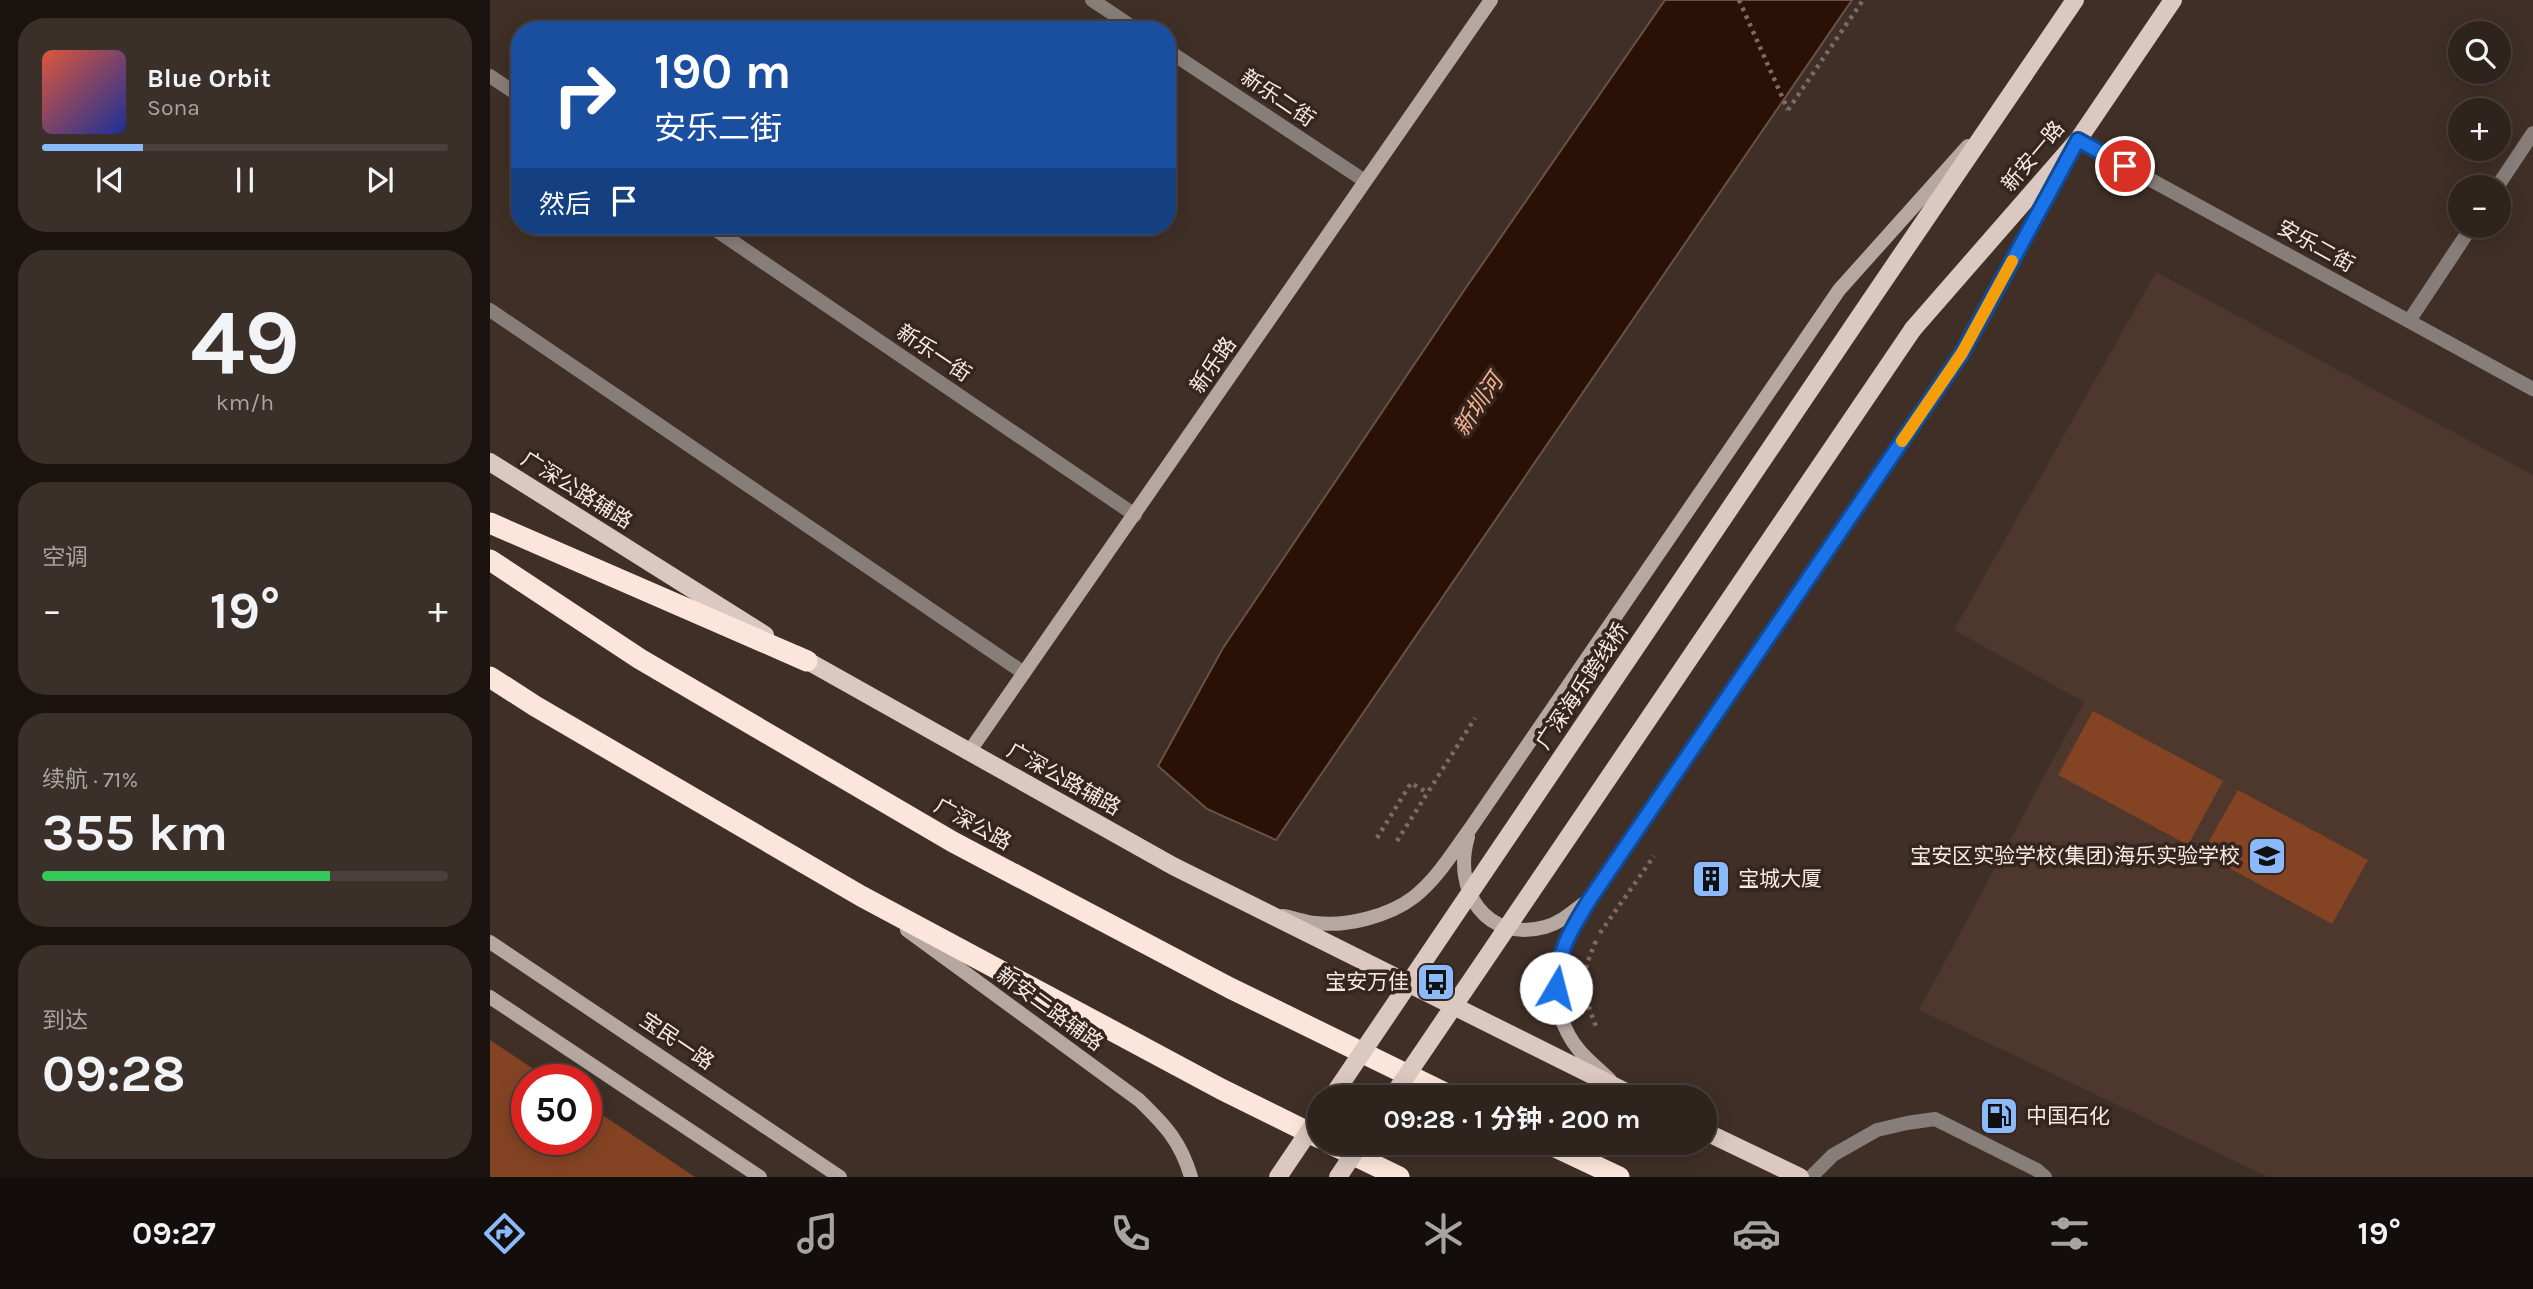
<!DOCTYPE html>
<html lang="zh">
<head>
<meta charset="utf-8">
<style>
  :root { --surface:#2f231d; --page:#3b2f2a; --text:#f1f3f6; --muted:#a7a4a4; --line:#4a403b; --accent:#8abafc }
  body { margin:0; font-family:Karla,"Noto Sans SC",sans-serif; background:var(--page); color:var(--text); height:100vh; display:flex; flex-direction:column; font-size:26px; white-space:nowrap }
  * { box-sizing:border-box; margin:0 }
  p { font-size:23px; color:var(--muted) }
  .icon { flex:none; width:38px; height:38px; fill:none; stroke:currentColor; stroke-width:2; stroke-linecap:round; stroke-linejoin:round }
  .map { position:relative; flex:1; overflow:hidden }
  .sheet { display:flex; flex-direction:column; gap:18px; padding:18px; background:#1a1310; width:490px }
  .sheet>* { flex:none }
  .guide { position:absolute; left:21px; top:21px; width:665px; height:214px; border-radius:28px; box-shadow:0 4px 18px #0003,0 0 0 2px var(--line); background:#1a4fa0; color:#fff; overflow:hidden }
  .controls { position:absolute; left:1958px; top:21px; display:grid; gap:14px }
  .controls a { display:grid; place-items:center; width:63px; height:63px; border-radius:50%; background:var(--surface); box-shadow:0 4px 18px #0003,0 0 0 2px var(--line); font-size:35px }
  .speed { position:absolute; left:21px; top:1064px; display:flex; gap:14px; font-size:35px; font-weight:700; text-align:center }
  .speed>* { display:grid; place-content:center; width:91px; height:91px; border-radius:50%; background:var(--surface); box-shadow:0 4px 18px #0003,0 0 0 2px var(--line); line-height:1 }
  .speed .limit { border:10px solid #d22; background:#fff; color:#111 }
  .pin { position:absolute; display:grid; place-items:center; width:60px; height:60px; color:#fff; margin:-30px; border:4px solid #fff; border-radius:50%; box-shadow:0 2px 7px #0007 }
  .me { position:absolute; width:77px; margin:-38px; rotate:8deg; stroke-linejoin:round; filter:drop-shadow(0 0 5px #0008) }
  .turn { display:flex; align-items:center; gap:24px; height:147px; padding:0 28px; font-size:32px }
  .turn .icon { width:91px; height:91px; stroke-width:2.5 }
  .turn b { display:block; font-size:49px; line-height:60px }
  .then { display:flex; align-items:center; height:66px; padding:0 28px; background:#0003; gap:14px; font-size:26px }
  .big { font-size:52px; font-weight:700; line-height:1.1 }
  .sheet .widget { flex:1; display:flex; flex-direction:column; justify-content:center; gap:10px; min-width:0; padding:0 24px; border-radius:28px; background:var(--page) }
  .sheet .dial { align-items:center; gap:0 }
  .dial b { font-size:91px; line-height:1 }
  .song { display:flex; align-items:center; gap:21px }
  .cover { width:84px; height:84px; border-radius:10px; background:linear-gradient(135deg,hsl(10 70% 55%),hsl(230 70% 35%)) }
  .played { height:7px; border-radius:4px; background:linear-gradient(90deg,var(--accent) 25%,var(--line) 25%) }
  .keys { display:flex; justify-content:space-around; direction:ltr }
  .heat { display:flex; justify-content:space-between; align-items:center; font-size:38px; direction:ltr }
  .charge { height:10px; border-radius:5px; background:linear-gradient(90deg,#34c759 71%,var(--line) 0) }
  .trip { position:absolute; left:817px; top:1085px; width:410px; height:70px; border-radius:35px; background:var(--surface); box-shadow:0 4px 18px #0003,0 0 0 2px var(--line); font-weight:700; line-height:70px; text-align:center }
  .tabs { display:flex; height:112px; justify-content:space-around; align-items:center; background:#130e0c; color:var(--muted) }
  .tabs .icon { width:49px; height:49px }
  .tabs .selected { color:var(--accent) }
  .tabs b { font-size:32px; color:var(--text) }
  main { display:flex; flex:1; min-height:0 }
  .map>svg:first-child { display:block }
  .built { fill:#4e372c }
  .green { fill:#844423 }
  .water { fill:#2b1105; stroke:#685248; stroke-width:2 }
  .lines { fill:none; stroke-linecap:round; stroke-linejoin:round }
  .path { stroke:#7a6c65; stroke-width:4.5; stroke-dasharray:3.5 5; stroke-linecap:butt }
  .lane { stroke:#877e7a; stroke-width:14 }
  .street { stroke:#877e7a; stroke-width:14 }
  .secondary { stroke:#b6a8a1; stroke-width:14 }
  .primary { stroke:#dbc8c0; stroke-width:18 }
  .highway { stroke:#fce6db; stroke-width:21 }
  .primary-bridge { stroke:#dbc8c0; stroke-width:18 }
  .route-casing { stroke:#114b97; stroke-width:18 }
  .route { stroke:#1a73e8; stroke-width:12 }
  .slow { stroke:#f59e0b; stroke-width:12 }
  .labels { text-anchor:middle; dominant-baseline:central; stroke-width:7; stroke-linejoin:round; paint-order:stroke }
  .street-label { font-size:21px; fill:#f6ebe6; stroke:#35251d }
  .poi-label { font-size:21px; fill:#f6ebe6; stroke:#35251d; text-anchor:end }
  .water-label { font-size:23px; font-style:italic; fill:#f6b292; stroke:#35251d }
</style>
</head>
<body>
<main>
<section class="sheet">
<div class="widget">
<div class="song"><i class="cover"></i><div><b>Blue Orbit</b><p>Sona</p></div></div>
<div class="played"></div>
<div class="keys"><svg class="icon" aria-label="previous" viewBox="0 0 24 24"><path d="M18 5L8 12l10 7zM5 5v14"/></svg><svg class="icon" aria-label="pause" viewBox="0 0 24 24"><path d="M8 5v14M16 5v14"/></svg><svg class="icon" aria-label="next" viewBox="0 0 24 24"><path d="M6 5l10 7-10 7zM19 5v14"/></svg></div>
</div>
<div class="widget dial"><b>49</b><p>km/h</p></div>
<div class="widget"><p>空调</p>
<div class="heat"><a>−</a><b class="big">19°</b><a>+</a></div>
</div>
<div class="widget"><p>续航 · 71%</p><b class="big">355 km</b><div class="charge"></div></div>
<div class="widget"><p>到达</p><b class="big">09:28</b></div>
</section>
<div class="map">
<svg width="2043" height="1177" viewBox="0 0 2043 1177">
  <rect width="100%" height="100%" fill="#3f2f27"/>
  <!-- built -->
  <path class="built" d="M1666,272L2043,475V1177H1778L1429,1010L1594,702L1464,630Z"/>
  <!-- green -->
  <path class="green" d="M1603,711L1733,781L1698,845L1568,775Z
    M1748,790L1878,860L1842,924L1712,853Z
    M0,1040L60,1080H37V1139H96V1104L205,1177H0Z"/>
  <!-- water -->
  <path class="water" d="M1175,0H1362L786,840L717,809L668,766L733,648L975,289Z"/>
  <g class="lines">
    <!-- path -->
    <path class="path" d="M1249,0L1298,110
      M1298,110L1373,0
      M887,838L921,783L938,793
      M907,841L985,718
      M1110,933L1164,856
      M1106,941C1089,979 1092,991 1107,1029
      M1169,1085L1197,1097"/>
    <!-- lane -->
    <path class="lane" d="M2007,187L2043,133
      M1919,321L1982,226
      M1321,1177L1343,1155L1387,1130L1417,1123L1445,1119L1547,1170L1555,1177"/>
    <!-- street -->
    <path class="street" d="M602,0L647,30
      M677,50L875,181
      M0,76L30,96
      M1588,140L2043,389
      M220,226L645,515
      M0,310L534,673"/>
    <!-- secondary -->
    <path class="secondary" d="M479,752L1001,0
      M978,837C962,890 996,943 1055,927C1070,923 1081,913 1093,904
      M793,916C804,918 815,922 825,923C857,927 899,916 924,897C947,879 963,852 980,829L1349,290L1478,146
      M417,930L649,1100C675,1125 691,1142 701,1177
      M0,942L350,1177
      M0,997L270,1177
      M1120,1080C1110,1070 1098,1061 1089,1050C1069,1026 1062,993 1068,962C1072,940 1088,919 1099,899L1472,353L1578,159"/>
    <!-- primary -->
    <path class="primary" d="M1380,301L1585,0
      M1423,329L1588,140L1683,0
      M0,462L275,635
      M307,655L683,866L1146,1097
      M1214,1131L1310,1177"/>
    <!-- highway -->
    <path class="highway" d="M0,523L317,661
      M0,560L150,659L463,842L740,988L963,1097
      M0,677L45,706L371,896L731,1089L830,1138
      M839,1143L909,1177
      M1057,1143L1129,1177"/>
    <!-- primary-bridge -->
    <path class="primary-bridge" d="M842,1097L1380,301
      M902,1097L1423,329
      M788,1177L830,1115
      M848,1177L871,1143"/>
  </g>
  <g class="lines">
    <defs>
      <path id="route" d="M1066,988C1069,948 1079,933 1100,899L1472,353L1588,140L1635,166"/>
    </defs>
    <!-- route casing -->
    <use href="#route" class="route-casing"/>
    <!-- route -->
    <use href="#route" class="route"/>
    <!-- slow -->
    <path class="slow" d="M1412,441L1472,353L1522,261"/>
  </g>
  <!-- icons -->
  <defs>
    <symbol id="school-square" viewBox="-11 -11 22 22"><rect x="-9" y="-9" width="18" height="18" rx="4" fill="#8abafc" stroke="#35251d"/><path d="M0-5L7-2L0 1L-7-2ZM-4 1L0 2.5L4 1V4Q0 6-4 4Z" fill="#111"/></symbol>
    <symbol id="building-square" viewBox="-11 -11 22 22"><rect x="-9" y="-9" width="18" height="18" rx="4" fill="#8abafc" stroke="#35251d"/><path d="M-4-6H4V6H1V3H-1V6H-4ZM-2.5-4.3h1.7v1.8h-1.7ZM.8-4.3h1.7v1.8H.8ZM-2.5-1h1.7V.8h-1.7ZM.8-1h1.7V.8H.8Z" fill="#111"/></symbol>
    <symbol id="bus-square" viewBox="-11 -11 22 22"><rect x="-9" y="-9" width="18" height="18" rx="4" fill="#8abafc" stroke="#35251d"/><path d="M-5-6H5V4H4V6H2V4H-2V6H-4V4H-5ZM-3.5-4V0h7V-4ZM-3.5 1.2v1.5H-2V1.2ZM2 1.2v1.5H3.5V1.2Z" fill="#111"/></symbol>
    <symbol id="fuel-square" viewBox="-11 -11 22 22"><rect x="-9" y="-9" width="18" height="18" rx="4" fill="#8abafc" stroke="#35251d"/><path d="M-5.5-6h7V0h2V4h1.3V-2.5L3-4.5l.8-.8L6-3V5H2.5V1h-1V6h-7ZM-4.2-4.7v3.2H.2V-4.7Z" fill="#111"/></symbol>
  </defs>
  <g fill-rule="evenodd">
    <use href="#school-square" x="1755" y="834" width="44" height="44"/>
    <use href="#building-square" x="1199" y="857" width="44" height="44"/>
    <use href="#bus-square" x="924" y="960" width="44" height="44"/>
    <use href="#fuel-square" x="1487" y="1094" width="44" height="44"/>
  </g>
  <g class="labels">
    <!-- street labels -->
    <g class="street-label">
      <text transform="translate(788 98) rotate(34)">新乐二街</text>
      <text transform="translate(1543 156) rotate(-50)">新安一路</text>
      <text transform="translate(1826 246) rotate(29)">安乐二街</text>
      <text transform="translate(444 353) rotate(34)">新乐一街</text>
      <text transform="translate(723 365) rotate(-55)">新乐路</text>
      <text transform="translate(87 490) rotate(32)">广深公路辅路</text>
      <text transform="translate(1092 686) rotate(-56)">广深海乐跨线桥</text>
      <text transform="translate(574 779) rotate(29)">广深公路辅路</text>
      <text transform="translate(483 824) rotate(29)">广深公路</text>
      <text transform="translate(560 1009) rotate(36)">新安二路辅路</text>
      <text transform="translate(187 1041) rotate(34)">宝民一路</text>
    </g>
    <!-- poi labels -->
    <g class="poi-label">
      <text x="1750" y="856">宝安区实验学校(集团)海乐实验学校</text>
      <text x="1248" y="879" text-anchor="start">宝城大厦</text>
      <text x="919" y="982">宝安万佳</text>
      <text x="1536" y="1116" text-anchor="start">中国石化</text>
    </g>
    <!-- water labels -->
    <g class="water-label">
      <text transform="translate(988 405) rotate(-56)">新圳河</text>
    </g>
  </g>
</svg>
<div class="controls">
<a><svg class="icon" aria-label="search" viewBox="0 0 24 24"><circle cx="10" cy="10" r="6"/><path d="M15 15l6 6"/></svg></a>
<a>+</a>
<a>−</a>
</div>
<div class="speed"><div class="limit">50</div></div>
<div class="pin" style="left:1635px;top:166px;background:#d93025"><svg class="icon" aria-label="arrive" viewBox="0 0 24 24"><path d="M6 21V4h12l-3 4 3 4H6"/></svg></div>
<svg class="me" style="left:1066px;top:988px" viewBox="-20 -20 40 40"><circle r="19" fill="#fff"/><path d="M0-13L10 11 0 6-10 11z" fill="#1a73e8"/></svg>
<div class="trip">09:28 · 1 分钟 · 200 m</div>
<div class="guide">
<div class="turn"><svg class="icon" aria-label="right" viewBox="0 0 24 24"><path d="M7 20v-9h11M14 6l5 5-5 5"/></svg><div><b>190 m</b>安乐二街</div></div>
<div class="then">然后<svg class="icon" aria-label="arrive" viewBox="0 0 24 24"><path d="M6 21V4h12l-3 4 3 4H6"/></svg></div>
</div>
</div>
</main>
<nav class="tabs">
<b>09:27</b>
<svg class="icon selected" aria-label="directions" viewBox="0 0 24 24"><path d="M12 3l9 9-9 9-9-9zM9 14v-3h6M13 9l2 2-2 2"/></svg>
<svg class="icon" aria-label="music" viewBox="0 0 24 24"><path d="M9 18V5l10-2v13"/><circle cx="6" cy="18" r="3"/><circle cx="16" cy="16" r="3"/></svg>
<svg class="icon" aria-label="phone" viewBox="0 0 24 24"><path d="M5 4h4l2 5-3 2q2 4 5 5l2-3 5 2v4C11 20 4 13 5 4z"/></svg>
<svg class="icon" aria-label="climate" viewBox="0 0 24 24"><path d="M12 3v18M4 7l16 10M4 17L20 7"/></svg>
<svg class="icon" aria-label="car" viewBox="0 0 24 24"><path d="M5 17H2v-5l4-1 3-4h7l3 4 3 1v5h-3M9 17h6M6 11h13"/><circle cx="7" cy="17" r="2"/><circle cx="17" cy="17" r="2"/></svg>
<svg class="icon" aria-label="filters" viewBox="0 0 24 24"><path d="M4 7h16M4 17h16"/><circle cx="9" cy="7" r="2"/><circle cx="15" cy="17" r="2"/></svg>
<b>19°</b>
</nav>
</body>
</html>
